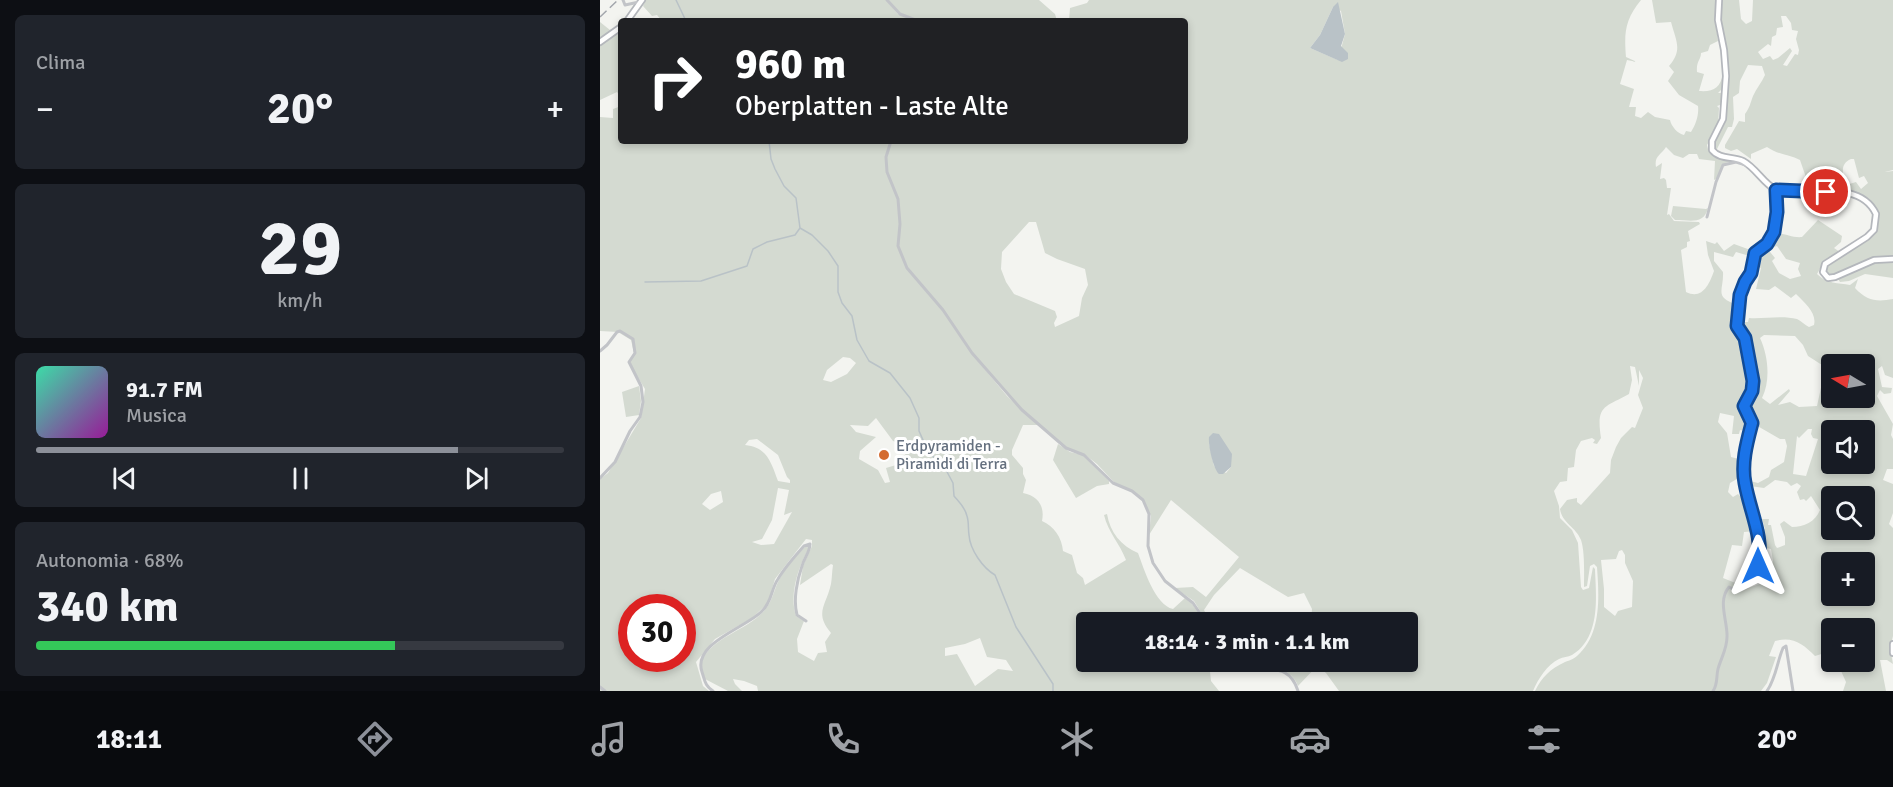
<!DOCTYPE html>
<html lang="it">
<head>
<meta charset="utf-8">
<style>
  :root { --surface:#171b24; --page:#20242c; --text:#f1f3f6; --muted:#9ea1a6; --line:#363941; --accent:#8c9099 }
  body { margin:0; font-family:Signika,sans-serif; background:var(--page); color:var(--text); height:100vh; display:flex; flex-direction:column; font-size:22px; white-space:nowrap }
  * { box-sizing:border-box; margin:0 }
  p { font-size:20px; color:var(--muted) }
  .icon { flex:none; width:33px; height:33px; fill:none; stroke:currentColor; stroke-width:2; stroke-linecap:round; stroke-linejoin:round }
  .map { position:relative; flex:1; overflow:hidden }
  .side { display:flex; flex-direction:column; gap:15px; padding:15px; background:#0d0f14; width:600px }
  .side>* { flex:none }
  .banner { position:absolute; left:18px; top:18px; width:570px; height:126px; border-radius:6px; box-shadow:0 3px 9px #0003; background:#202124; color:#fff; overflow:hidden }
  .needle { width:39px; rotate:280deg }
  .buttons { position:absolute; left:1221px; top:354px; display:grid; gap:12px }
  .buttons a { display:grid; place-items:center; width:54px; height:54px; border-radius:6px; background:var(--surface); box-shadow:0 3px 9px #0003; font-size:30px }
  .speed { position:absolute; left:18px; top:594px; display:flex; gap:12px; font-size:30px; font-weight:700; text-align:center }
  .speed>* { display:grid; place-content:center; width:78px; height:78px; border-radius:50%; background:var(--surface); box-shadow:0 3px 9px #0003; line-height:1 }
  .speed .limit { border:9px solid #d22; background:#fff; color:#111 }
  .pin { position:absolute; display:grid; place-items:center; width:51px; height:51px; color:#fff; margin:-26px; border:3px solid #fff; border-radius:50%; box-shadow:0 2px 6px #0007 }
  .me { position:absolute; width:66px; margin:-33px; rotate:0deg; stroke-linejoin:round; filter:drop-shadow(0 0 4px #0008) }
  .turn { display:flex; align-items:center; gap:21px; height:126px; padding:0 18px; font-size:27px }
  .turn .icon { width:78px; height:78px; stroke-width:2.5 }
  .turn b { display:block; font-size:42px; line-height:51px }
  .big { font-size:45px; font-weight:800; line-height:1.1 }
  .side .card { flex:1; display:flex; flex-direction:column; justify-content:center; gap:9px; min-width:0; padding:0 21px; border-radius:9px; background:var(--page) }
  .side .dial { align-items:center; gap:0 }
  .dial b { font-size:78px; line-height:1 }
  .song { display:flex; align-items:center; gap:18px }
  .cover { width:72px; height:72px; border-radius:9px; background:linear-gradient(135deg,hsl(160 70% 55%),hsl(300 70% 35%)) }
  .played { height:6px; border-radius:3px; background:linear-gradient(90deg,var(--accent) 80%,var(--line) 80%) }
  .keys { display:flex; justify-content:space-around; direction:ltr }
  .heat { display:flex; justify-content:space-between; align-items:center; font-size:33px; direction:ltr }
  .charge { height:9px; border-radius:4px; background:linear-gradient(90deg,#34c759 68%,var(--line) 0) }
  .trip { position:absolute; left:476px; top:612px; width:342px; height:60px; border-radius:6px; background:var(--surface); box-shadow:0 3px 9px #0003; font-weight:800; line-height:60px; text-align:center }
  .dock { display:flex; height:96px; justify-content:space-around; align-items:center; background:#090b0e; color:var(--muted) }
  .dock .icon { width:42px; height:42px }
  .dock .active { color:var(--accent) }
  .dock b { font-size:27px; color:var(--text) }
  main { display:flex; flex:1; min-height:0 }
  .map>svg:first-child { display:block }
  .green { fill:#d4dad1; fill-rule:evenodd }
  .water { fill:#b9c2c7 }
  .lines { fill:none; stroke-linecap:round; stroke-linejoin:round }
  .stream { stroke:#b9c2c7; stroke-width:1.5 }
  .secondary-casing { stroke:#b4b7bc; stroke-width:8 }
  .street { stroke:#c2c4c8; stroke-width:3 }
  .secondary { stroke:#fff; stroke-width:4.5 }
  .rail { stroke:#a2a6ac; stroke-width:1.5; stroke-dasharray:9 4.5; stroke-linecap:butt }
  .route-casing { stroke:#114b97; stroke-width:15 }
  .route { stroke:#1a73e8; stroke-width:10 }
  .poi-dot { fill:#d46b2f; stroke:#fff; stroke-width:2 }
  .labels { text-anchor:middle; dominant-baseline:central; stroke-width:6; stroke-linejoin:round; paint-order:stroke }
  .poi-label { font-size:16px; fill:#65707f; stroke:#fff; text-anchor:start }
</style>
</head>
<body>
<main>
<section class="side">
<div class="card"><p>Clima</p>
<div class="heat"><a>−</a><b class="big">20°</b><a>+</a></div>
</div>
<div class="card dial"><b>29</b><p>km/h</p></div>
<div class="card">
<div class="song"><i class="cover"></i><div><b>91.7 FM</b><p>Musica</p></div></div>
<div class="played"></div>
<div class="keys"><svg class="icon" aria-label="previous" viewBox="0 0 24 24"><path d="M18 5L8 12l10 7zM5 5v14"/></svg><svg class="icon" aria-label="pause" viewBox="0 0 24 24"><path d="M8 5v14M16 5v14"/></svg><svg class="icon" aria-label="next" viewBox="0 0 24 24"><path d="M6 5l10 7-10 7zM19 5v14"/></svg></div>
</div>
<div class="card"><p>Autonomia · 68%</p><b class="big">340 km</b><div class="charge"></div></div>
</section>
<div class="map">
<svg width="1293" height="691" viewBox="0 0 1293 691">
  <rect width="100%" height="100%" fill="#f3f4f0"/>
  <!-- green -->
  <path class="green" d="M46,0H286L298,14L315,21H62L57,15L52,16L43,6Z
    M288,0H439L455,14L457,21H320L300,13Z
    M489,0H1041C1025,20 1024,32 1026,57L1037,62L1027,60L1020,84L1034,89L1029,107H1036L1035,116L1041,118L1048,112L1055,117L1070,120C1071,126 1078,134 1084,135L1086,131L1091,132C1096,124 1099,115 1098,106L1079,95L1068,81L1074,72L1069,66C1083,50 1076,41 1071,22L1056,23L1052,0H1117L1115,20L1118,41L1110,45L1108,51L1101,53C1101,60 1096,61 1097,72L1104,74L1099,91C1114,92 1120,88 1123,74V88L1118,93H1121L1123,96L1120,105L1117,106L1119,108L1118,127L1107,145L1108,149L1116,157L1136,161L1125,163L1117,178L1114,180L1115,161L1099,159L1097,154H1089L1083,158L1074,155L1066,147C1061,155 1054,156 1056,167L1062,163L1060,179L1064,178L1066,180L1067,188H1071L1067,215L1069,214L1074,221L1099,222L1100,224L1088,231L1090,241L1087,242V247L1081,250L1086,292C1102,300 1109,285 1114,271L1108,255L1106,241L1115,244L1117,242L1124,251L1134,244L1156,252L1153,257L1136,252L1133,257L1114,252V261L1123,272C1124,291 1113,297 1138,305L1136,325C1145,337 1156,375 1151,389C1150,395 1145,400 1143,406L1151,421L1148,431L1140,430L1139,434H1132L1134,416L1120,413L1118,422L1127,433L1131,457L1143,460L1142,476L1130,483L1128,492L1133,497L1138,494L1142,498H1148L1155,531L1144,532L1142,546L1132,545L1123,578L1148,588L1169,581L1173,561L1171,549L1166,548L1161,552L1154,518L1159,532L1165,529L1162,519H1169L1168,525H1171L1175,545L1177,548L1185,545V537L1180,524L1184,521L1192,527C1204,527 1215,522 1220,510L1211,496L1206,501L1204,499L1200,500L1197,492L1201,486L1197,483L1191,486L1187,482L1175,480L1164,488L1150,486V492L1148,491L1146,470L1150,471V481L1158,483L1169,477L1171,470L1184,462L1187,446L1185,439H1180L1154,424V420C1152,417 1146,412 1145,409C1144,403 1153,394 1154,388C1155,374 1151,359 1148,346C1146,334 1136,328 1138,316L1145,322H1148L1149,318C1165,319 1182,315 1197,319C1201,321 1205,325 1209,327L1214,325C1217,313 1205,303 1196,294L1191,298L1175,286L1169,290L1156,289L1161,268L1158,266L1156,254L1166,247L1175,258L1172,261L1179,273L1190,279L1201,276L1198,269L1200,263L1186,259L1177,246L1174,247L1170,244L1174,233C1185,233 1192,238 1202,237L1218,220L1242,236L1241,242L1234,248L1240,252L1224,262L1217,274C1227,284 1238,283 1250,285L1258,279L1255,288C1267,301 1277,302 1293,299V378L1285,375L1282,366L1278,369L1282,387L1292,388L1291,393L1284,394L1280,390L1277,396L1293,424L1291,435L1293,439V469H1287L1283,480L1293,484V513L1289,524L1293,528V636L1290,648L1293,664L1287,660H1280L1286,691H1243L1246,682L1237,662H1264V628H1232L1231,651L1215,656C1203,644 1193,636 1175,641L1169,656L1176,657L1167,683L1161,691H935C942,677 950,669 965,662C968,661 974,659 977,656C1002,634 999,596 997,567L994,564L990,566L987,586L984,587C984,574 985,552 981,540C976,527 962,523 960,509L967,500L977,498V502L981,505L1010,473L1011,460L1016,447L1021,438L1032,427L1035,428L1043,408L1038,395L1043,378L1039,370V386L1035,367L1030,366L1032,380L1029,394C1004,408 996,405 1001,438L997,444L993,443L995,440L992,438L981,441L976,450L974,467L968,468L967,481L960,482L954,491L959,506L960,518L972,530L978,543L981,587L983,590L989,588L993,567L995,569C996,597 1001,637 972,655C968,657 963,657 959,659C947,665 938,679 933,691H739L726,673L717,666L698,686C688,660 661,674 644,662H677L693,666L714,662H807V622H711L712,609L704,593L688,597L640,568L614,595L604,610L610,622H607L594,601L575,588L593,587L606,597L639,557L571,500L549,535L551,516L541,497L514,482L497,464L484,454L467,448L422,410L372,354L407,396L438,425H423L412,450V455L423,468V474L426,480L423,493C438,496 445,506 442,521C454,526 462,538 463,551L472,555L477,573L483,578L485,585L526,560C520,544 508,532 504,515L507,514C510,532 521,546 538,553C544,569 555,605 573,609L585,598L593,605L604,622H486V662H609L611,681L619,691H158L157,686L144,681L133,679L135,684L142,691H128L105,679L100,664C112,636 145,632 164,611C172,602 173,593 178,582C184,569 196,556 206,546L209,548C198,567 189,595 196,616L204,621L197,639L198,652L214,661L218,653L227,652L225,642L231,633C214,613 226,606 231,584C232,578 232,571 233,565L231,564L200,585L203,566L212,546V540L206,539L175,579L168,603L152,618L115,639L96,662L103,686L109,691H0V479L8,473L41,418L45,389L29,363L34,353L31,340L18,332L0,331V117L13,118V109L21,106V141H290L285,158L288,172L286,157L291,141H585V21H469L470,8L487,3ZM733,7L741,11L745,34L738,60L710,48L720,35ZM429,222H436L445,253L457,259L485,269L488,285L482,298L479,316L455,327L454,323L457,317L455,311L414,294L406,282L401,269L402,252ZM1164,335L1195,336L1203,345L1208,356L1222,365V383L1217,406L1199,407L1190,402L1178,405L1190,391L1189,389L1170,404L1162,398C1171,380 1168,355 1160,338ZM243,357L250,358L256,363L247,374L231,382L223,380L227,370ZM1232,364H1264V398H1232ZM276,418L293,441L310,447L303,458L315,464L309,470L296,465L286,468L290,482L285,483L278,470L259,459L260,451L276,437L256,432L250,425L268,426ZM1208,429H1212L1211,434L1213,438L1218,439L1206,476L1193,474L1197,436L1199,438ZM1232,430H1264V464H1232ZM157,439L178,455L187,477L190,480V483L178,481C171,462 167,447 145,445L149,440ZM609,443L631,467L626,473L614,466ZM178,488L189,490L184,515L192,512L174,544L161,545L152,542L162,539L172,520ZM121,491L123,502L110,510L102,504L111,494ZM1232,496H1264V530H1232ZM1022,550L1025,555V563L1033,581L1032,607L1018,611L1015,616L1004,607V589L1001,560L1016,559L1019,551ZM1232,562H1264V596H1232ZM32,608H82V658H32ZM380,638L387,657L406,660L413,671L398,669L375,686L357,654L345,656V648L365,644Z
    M1121,0H1139L1141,19L1146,24L1152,21L1153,0H1293V170L1285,172L1293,171V257L1271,259L1235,275L1228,276L1225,271L1227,265L1275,232C1291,193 1236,189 1210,189L1200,160C1189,154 1178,155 1167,147L1151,154V159L1137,149L1131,151L1125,148V145L1139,121L1145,122V114C1150,107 1150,104 1153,96C1156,89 1162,82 1165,75L1162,66L1148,65L1140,81L1139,93L1133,97L1134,119L1132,127H1128L1116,151L1114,142L1125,123L1127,95L1128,65L1126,44L1119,20ZM1181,16H1186L1191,23L1192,30L1198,31L1196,39L1199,50L1198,55L1195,54L1187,66L1183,65L1192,51L1190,48L1178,58L1173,60L1170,56L1163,59L1158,52L1168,44L1171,46L1172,37L1176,35L1177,28L1183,27ZM1251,159H1254L1259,178L1264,176L1268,183L1261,189L1256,182L1246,185C1243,175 1239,164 1251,159Z
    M0,22L10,30L21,25V98L17,92L0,100Z
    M1073,206L1106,209L1108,208C1104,225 1090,220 1075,220L1071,216Z
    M1293,261V278L1265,274L1249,281L1240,282L1238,279L1275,262Z
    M39,386L41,401L39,415L26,417L22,392Z
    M458,444L470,452L483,455L509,481V484L497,486L476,498L453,460Z"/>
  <!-- water -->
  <path class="water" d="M738,2L745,34L741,46L748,53V59L742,62L710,48L720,35L733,7Z
    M613,433L619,434L632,454L631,467L623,474H619C613,468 608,445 609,437Z"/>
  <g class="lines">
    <!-- stream -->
    <path class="stream" d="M76,0L86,21
      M169,141L171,159L175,169L184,186L196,198L200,228L212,235L228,251L238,266V292L242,303L252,316L257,340L269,361L290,373L310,398L319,418V431L328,451L346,470L353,483L354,496C359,502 365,507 367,516C369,522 368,529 369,535C370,550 383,568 395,575L416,627L453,684V691
      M45,282L101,281L147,266L153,249L167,242L195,235L200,228"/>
    <defs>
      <path id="secondary" d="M1119,0L1118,20L1124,50L1126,76L1123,119L1112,141V150C1120,160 1133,156 1143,161C1156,168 1163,183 1176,190C1206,197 1259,178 1276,214L1274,230L1267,237L1225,264L1223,272L1228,278L1235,277L1274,260L1293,259
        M27,21L42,0
        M0,42L21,27
        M1293,644V653"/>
    </defs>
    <!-- secondary casing -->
    <use href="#secondary" class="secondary-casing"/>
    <!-- street -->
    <path class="street" d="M23,0L25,5L39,2
      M287,0L300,14L318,21
      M291,141L286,157L287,172L298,199L300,224L298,246L307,268L343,310L372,353L422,410L466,448L484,455L513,483L532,491L543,500L549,514L548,546L553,563L565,581L593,603L606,622
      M1107,217L1116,182L1123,165L1136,162L1149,166
      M0,351L7,345L17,332L20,331L33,339L35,353L29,362L41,386L43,402L40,417L30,431L15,462L0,478
      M206,621L197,615C193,600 197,580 202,566C204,558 210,552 210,544
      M641,662C662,676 688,658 698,691
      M0,687L5,691
      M113,691C105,686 105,681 102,672C92,643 146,628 162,611C172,602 171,589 178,579C185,567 195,556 204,546L210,544
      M1113,691C1118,684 1116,677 1118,669C1121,658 1127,649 1127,637C1128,622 1117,601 1129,587L1135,590L1144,579L1155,571L1161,548L1144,480V461L1152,423L1144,406L1152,391L1153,381L1145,338L1137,326L1136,321L1142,287L1151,273L1155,253L1166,244L1174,232L1177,212L1176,190
      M1167,691C1176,678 1177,662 1183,648L1186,646L1193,691"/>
    <!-- secondary -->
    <use href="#secondary" class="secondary"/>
    <!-- rail -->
    <path class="rail" d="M0,17L18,0"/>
  </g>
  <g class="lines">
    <defs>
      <path id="route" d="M1158,566C1164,537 1150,512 1145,483C1141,463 1147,442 1152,423L1144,406L1152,391L1153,381L1145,338L1137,326L1140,295L1145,282L1151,273L1155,253L1167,244L1174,232L1177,212L1176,190L1226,192"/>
    </defs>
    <!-- route casing -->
    <use href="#route" class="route-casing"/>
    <!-- route -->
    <use href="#route" class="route"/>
  </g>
  <!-- markers -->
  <circle class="poi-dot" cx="284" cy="455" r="6"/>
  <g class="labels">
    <!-- poi labels -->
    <g class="poi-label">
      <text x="296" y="446">Erdpyramiden -<tspan x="296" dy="18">Piramidi di Terra</tspan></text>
    </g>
  </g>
</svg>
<div class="buttons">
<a><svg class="needle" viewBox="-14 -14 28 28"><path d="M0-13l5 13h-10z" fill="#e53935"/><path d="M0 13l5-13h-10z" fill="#9ea1a6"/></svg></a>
<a><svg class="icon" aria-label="sound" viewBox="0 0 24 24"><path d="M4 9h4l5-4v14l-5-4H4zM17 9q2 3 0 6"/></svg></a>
<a><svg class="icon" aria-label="search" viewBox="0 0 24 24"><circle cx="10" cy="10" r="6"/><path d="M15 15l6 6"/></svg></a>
<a>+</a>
<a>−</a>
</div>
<div class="speed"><div class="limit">30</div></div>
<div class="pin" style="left:1226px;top:192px;background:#d93025"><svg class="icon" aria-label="arrive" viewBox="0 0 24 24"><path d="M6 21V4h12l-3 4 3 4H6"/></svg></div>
<svg class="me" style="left:1158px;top:566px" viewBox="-20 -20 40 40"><path d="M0-17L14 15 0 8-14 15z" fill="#1a73e8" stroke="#fff" stroke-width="4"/></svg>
<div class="trip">18:14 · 3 min · 1.1 km</div>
<div class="banner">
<div class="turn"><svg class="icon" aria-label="right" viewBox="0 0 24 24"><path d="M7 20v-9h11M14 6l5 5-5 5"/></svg><div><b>960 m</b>Oberplatten - Laste Alte</div></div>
</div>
</div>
</main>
<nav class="dock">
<b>18:11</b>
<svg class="icon active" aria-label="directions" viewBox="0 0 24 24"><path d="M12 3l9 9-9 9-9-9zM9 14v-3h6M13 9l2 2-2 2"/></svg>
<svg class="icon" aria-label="music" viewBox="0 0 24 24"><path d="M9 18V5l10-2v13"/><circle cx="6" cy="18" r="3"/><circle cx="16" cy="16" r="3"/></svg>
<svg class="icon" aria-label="phone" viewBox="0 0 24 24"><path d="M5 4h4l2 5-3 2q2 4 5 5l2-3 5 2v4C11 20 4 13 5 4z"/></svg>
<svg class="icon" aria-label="climate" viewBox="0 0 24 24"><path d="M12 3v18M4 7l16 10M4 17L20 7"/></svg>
<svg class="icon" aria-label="car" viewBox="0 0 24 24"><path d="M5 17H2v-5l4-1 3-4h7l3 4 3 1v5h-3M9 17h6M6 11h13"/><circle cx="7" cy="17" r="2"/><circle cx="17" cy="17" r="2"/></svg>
<svg class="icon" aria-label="filters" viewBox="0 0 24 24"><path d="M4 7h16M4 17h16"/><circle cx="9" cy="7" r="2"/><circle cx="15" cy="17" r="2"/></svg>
<b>20°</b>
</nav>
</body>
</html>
